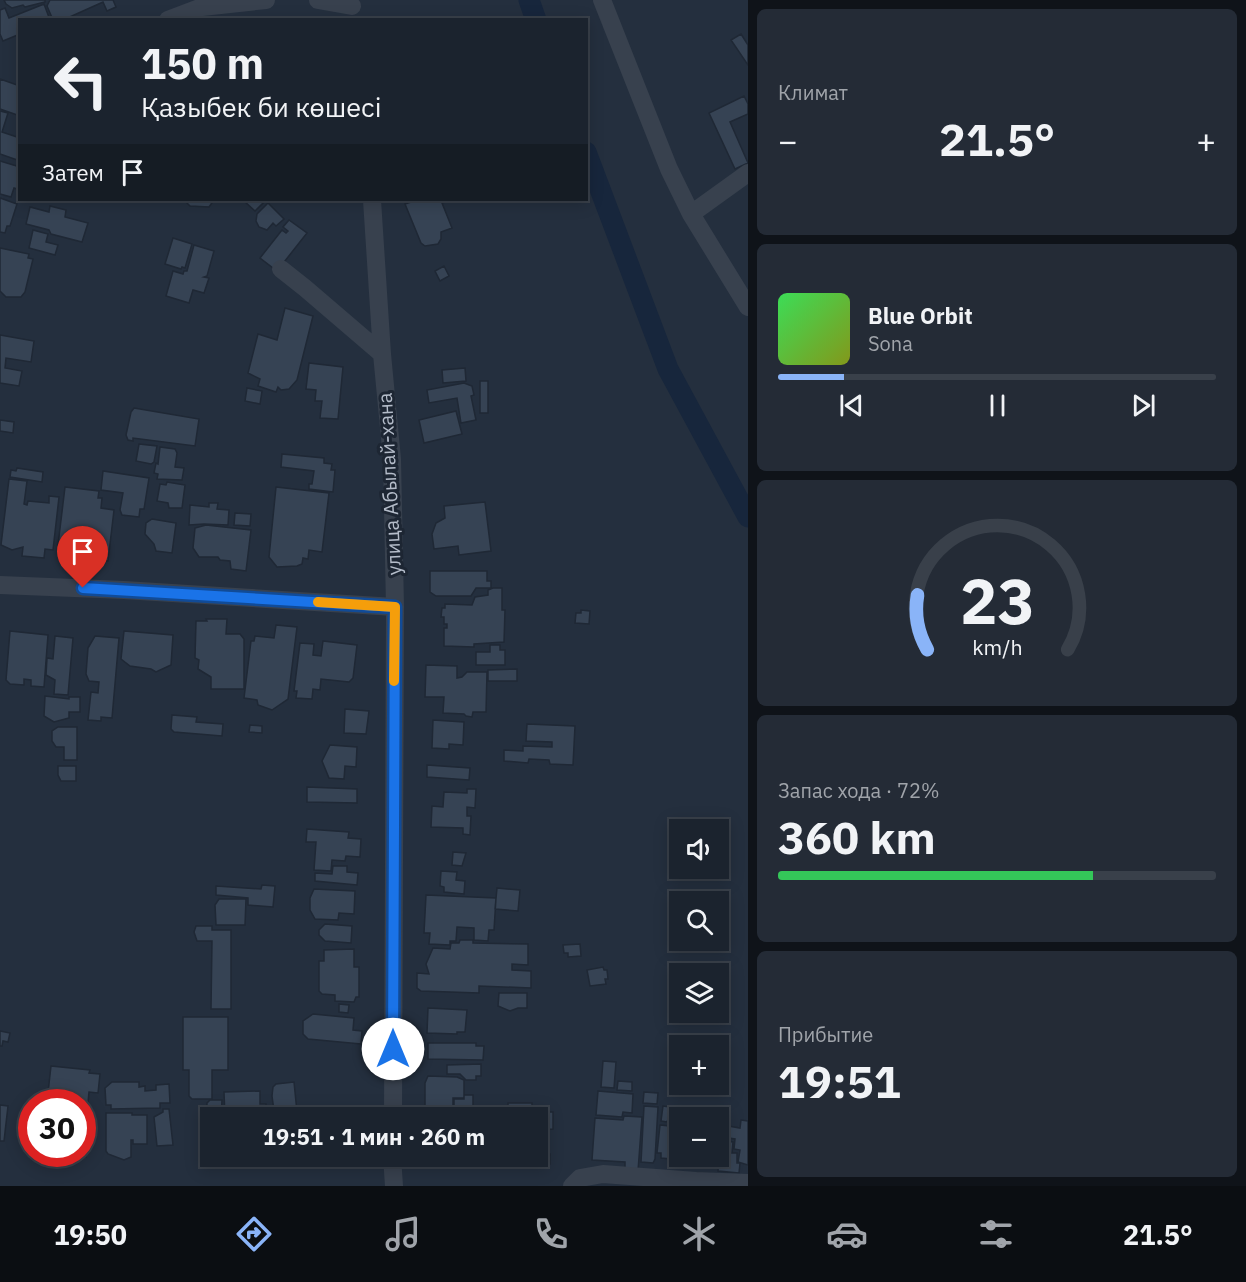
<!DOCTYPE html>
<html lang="ru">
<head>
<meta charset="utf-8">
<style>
  :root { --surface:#1b232e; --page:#242b36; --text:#f1f3f6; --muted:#a0a4aa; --line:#39404a; --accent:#8ab4f8 }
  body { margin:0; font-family:"IBM Plex Sans",sans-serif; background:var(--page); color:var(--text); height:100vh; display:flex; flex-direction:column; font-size:22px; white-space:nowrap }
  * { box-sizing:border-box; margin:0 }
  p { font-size:20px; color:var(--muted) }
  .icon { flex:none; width:33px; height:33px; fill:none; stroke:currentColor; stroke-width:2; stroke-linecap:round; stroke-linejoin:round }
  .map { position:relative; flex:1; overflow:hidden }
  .sheet { display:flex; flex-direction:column; gap:9px; padding:9px; background:#0f1319; width:498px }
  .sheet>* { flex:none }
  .banner { position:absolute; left:18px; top:18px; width:570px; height:183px; border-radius:0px; box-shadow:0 3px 15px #0003,0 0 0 2px var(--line); background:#1b232e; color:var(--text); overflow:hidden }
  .buttons { position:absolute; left:669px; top:819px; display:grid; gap:12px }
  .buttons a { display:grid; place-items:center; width:60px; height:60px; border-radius:0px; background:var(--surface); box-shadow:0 3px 15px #0003,0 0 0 2px var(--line); font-size:30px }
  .speed { position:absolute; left:18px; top:1089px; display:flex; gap:12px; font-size:30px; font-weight:700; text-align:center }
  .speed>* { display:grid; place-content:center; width:78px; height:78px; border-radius:50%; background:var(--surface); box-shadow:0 3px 15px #0003,0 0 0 2px var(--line); line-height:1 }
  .speed .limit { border:9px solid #d22; background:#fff; color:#111 }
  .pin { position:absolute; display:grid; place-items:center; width:51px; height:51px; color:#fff; margin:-62px -26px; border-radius:50% 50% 50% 0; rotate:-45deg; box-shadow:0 0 6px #0007 }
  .pin .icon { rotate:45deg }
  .me { position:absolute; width:66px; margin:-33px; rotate:0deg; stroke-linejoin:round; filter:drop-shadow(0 0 4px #0008) }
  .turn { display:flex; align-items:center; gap:21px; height:126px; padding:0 24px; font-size:27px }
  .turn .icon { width:78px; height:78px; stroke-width:2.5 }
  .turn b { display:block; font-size:42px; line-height:51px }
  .then { display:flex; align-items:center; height:57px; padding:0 24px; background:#0003; gap:12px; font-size:22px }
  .big { font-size:45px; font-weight:800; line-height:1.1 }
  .sheet .widget { flex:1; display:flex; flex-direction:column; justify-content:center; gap:9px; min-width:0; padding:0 21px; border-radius:9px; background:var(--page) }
  .sheet .dial { align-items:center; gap:0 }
  .dial svg { height:156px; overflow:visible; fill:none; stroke:var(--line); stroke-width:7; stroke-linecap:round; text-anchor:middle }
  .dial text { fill:var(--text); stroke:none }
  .song { display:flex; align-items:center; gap:18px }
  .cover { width:72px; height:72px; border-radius:9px; background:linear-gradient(135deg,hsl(130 70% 55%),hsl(70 70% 35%)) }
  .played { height:6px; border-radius:3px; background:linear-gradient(90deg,var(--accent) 15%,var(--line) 15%) }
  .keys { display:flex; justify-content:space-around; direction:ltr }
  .heat { display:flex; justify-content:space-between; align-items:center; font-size:33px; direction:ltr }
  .charge { height:9px; border-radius:4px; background:linear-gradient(90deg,#34c759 72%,var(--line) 0) }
  .trip { position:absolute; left:200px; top:1107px; width:348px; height:60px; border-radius:0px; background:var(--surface); box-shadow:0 3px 15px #0003,0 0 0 2px var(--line); font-weight:800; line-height:60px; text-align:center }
  .tabs { display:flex; height:96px; justify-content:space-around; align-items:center; background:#0b0e12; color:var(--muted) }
  .tabs .icon { width:42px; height:42px }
  .tabs .active { color:var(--accent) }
  .tabs b { font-size:27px; color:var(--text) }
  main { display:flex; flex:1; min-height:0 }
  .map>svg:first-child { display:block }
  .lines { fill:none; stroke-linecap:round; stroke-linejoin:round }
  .canal { stroke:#17263c; stroke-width:21 }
  .building { fill:#364354; stroke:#1f2835; stroke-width:1.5 }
  .street { stroke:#38414e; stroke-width:18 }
  .route-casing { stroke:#114b97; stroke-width:15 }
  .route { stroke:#1a73e8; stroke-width:10 }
  .slow { stroke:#f59e0b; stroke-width:10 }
  .labels { text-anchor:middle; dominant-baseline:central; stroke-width:6; stroke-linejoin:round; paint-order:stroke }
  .street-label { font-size:20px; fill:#b4bcc9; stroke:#1d2633 }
</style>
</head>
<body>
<main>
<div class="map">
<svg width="748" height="1186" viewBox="0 0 748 1186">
  <rect width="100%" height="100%" fill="#242f3e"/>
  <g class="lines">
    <!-- canal -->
    <path class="canal" d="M529,0L536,20
      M586,152L668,369L748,517"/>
  </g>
  <!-- building -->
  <path class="building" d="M4,0H45V2L25,7L23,5L12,8L6,4Z
    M50,0H113L116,7L107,11L103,2L63,20H53L47,6Z
    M44,4L50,20H20V34L3,41L0,34V10L5,8L9,18Z
    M741,34L748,45V65L731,40Z
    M0,79L20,86V116L0,109Z
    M744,96L748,104V114L730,122L748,163L735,169L709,113Z
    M0,111L8,113L2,132L20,138V161L0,154Z
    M0,161L20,167V190L14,188L11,197L0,194Z
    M0,198L17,204L10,226H7L5,233L0,232Z
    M184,200H214L209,207L190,206Z
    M243,200H263L264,202L255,211Z
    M417,200H444L445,202L442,203L452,228L441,232V239L438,244L425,246L421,243L405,204Z
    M268,203L284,219L276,226L273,223L267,230L259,227L256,221L257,214Z
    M50,206L66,210L65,217L88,223L82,242L51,234L49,230L26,224L30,207L49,212Z
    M289,220L307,233L277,271L260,258L282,230L286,233L288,231L283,227Z
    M33,230L48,234L46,242L58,245L55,255L29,248Z
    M173,238L192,244L185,268L182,267L181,269L165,264Z
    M194,245L214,251L207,276L204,277L209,278L204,293L193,290L189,303L166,296L173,271L183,274L184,271H187Z
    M0,248L29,254L28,258L33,259L25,292L21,297H6L0,291Z
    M444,266L449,276L440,281L435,271Z
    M285,308L313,316L297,380L289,389L281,390L278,387L276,392L258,386L260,379L248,373L258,334L277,340Z
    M0,335L34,341L31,362L6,358L5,368L22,371L19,386L0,383Z
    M309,363L343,367L338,419L320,418L322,401H315L316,390L306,389Z
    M465,368L466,381L443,383L442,370Z
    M480,381H488V413H480Z
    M464,383L472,386L474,395L471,396L476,420L461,423L457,398L429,403L427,390Z
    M247,388L262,391L260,404L245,401Z
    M134,408L199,419L195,446L133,438V441L128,440L126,435L131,412Z
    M456,411L462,434L424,443L419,420Z
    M0,420L14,422L13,433L0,431Z
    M139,444L157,446L154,462L151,464L136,461Z
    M160,447L175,449L177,453L175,467L184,468L182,480L157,479L158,474L154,473L156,463L158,464Z
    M282,454L324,458V463L332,464L331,470H335L333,492L309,489V484H312L314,471L281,467Z
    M17,468L43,472L42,482L10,477L11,470L16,471Z
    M103,471L149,478L144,509H140L139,517L122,515L120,510L123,493L101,490Z
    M9,479L27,481L24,504L27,505L28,501L49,503V496L59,497L53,550L45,549L44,558L22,556L23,547L12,550L1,545Z
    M167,482L185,485L182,508H169L168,503L157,501L160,484L166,485Z
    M65,487L99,491L98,498H102L101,508L114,510L108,561L79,557L77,554L70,558L63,554L58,545Z
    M276,487L329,493L322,552L309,550L308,559L303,558L302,564L297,566L277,567L269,557Z
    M485,502L491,551L459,555L458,546L434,549L432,534L436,523L445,518L444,506Z
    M209,503H218L217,509L229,510L228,525L204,524L189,525L190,505L209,507Z
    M235,513L251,514L250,526L234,525Z
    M152,519L176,523L172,553L156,551L154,544L145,534L146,523Z
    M206,525L251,530L246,571L231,569L230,561L220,560L218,557H199L193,548L195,528Z
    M430,571H487V581H491V588H476L471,596H436L430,592Z
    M493,588H502V610H505L504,642L474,644V647L444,646V628H447V624H444V617H441L442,608H445V604L472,605L475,597L488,595V590Z
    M581,610L590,611L589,624L575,623L576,613H581Z
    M206,619H227L226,634H240L244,639V689H211V677L198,669L199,660L195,658L196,621H207Z
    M276,625L297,627L288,699L272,710L258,705L257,700L244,698L251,641H254L255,636L274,638Z
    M10,631L48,635L44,687L31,686V680L24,679V685L10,684L6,680Z
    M124,631L173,635L171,665L156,672L151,669L130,666L121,659Z
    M55,636L73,638L68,695L54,694L55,680L46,675L47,658L53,659Z
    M95,636L119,638L112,718L101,717V721L88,720L91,692L98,693L99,682L89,681L86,674L88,648Z
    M323,641L357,645L353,678L349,682L321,679L320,690L313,689L312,699L296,698L297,691H294L300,643L314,644L313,655L321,656Z
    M490,645H500V650H505V665H476V652H490Z
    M426,665L457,666V678L462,677L467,672H487L486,712H473L472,717L466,716L464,714L443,713L444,697H425Z
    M517,669V681H488V670Z
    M45,696L69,699V697H80V712H69V718L54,722L44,716Z
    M345,709L369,711L366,734L344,733Z
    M172,715L197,717L196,722L223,724L222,736L174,732L171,729Z
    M433,720L464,722L463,745L449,744V749L432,748Z
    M527,724L575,726L573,765L550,764L549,760L529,759L528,763L504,761V750L523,751V746L552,747V742L526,741Z
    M250,725L262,726V733L249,732Z
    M58,727H77V760H64V747H56L52,741V731Z
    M330,745L357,747L356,767L345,766L344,779L329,778L322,761Z
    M427,765L470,768L469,780L427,777Z
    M58,766H76V781H61L58,775Z
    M307,787L357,789V803L307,802Z
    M467,789H476L475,808L467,807V816H471L470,835L463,834V828L431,827L432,806L443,807L444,792L467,793Z
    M307,829L349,832L348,838L361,839L360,857L346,856L345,861L332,860L331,871L314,870L316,842H306Z
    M453,852L466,853L462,866L452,865Z
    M333,866H347V872L358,873L357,885L315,881V873L332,874Z
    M441,871L457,872L456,880L465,881L464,894L444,892V887L440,886Z
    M262,885L275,886L273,907L248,905V898L216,895V886L261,889Z
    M497,888L520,890L518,911L495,909Z
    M314,889L355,891L354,914L339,913L338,920L315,919L310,910V898Z
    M426,895L496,898L494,930H489L488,941L474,940V928L457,927L456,941H450V945L429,944L430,933H424Z
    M219,899H246L245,925H216L215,905Z
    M325,924L352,926L351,943L325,941L319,935V930Z
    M196,926H212V930H231V1009H211L212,941H197L194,932Z
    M460,940H473V943L528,944V965L512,964V970L531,971V988L479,986V993L421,991L417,988V973L429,974L426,964L433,948L450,949L451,943H459Z
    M580,944L581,956L568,957V953H564L563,945Z
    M354,949V967H359V997H356L354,1002L335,1001V995L322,994L319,991V961H324V950Z
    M603,967L604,970H607L608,979H605L606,984L590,986L587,970Z
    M499,993H527V1008H518L510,1011L498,1006Z
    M339,1004L349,1005L348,1013L339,1012Z
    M428,1008L467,1010L465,1032H457V1034L427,1033Z
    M313,1014L354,1018L353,1030L362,1031L361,1044L308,1039L303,1034V1021Z
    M183,1017H228V1070H212V1099H192L189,1096V1070H183Z
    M0,1031L10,1033L8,1042L3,1041L2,1046H0Z
    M428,1043H476V1046H484L483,1060L428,1059Z
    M603,1061L616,1062L614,1088L601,1087Z
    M481,1064V1076H476V1080H466L460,1074H447V1065Z
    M51,1066L90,1070L89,1073L100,1074L98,1093L89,1092L87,1113H91L86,1157L75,1156L73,1154H82V1102H47Z
    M428,1076L457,1077L464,1080V1098H453V1112H425V1083Z
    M618,1081L632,1082V1091L617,1090Z
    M112,1082H139V1087L145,1086V1091L156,1090V1085L169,1084L170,1103H160V1108L111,1109V1105H106L105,1088Z
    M294,1082L297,1112L290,1113L291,1118H275L272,1096L273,1087L276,1084Z
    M260,1091V1104H266V1118H225L224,1092Z
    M598,1091L633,1094L632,1113L623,1112L622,1117L596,1115Z
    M644,1092L658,1093L657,1104L643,1103Z
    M464,1095H473V1118H454V1099H464Z
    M210,1100H222L221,1118H210V1154H203V1145L206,1140L207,1103Z
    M508,1103H532V1112H553V1129L537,1130V1118H508Z
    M0,1105L8,1106L4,1141H0Z
    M644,1106L658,1107L655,1159L653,1163L641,1162Z
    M663,1106L682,1109L683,1106L709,1109L708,1113L718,1114L717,1118H680V1125L670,1124L671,1120L668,1119L667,1122L661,1121Z
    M163,1109H169L173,1145L157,1146L154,1117L163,1112Z
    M106,1113H132V1115H147V1144H133V1140H131V1157L124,1160L108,1154L106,1151Z
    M624,1116L642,1117L638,1171L625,1170V1162L592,1160L595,1118L623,1120Z
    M741,1120L748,1121V1165L738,1162L740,1150L734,1149L735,1139L721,1137L723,1125L740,1128Z
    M660,1125L680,1127V1156H682V1160L661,1158V1153H657Z
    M720,1140L733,1142L732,1153H737V1163H740L739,1173L718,1171Z
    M537,1154H550V1164L516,1165V1156H537Z
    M301,1156H335V1161L301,1162Z
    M415,1156H452V1168L415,1167Z
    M456,1156H471V1164H456Z
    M685,1156H712L711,1163L700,1167L693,1159L685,1158Z"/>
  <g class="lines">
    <!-- street -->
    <path class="street" d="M318,0L352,6
      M602,0L669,169L691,214L748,307
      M168,20L202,7L266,0
      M372,200L382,354L392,459L395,607L393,1118
      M691,214L748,173
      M281,269L305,288L382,354
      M0,585L124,590L395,607
      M392,1156L394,1186
      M572,1186L580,1178L603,1174L696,1181L748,1183"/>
  </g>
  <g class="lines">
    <defs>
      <path id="route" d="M83,588L395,607L393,1049"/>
    </defs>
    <!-- route casing -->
    <use href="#route" class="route-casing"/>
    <!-- route -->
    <use href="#route" class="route"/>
    <!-- slow -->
    <path class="slow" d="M318,602L395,607L394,681"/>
  </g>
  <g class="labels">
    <!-- street labels -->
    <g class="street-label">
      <text transform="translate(389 484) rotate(-93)">улица Абылай-хана</text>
    </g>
  </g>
</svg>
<div class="buttons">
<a><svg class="icon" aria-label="sound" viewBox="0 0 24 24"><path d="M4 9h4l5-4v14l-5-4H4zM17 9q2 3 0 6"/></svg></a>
<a><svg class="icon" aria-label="search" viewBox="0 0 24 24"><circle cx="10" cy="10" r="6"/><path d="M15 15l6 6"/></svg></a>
<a><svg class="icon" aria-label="layers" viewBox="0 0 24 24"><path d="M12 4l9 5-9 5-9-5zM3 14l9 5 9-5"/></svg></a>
<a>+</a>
<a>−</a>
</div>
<div class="speed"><div class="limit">30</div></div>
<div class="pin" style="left:83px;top:588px;background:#d93025"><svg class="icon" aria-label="arrive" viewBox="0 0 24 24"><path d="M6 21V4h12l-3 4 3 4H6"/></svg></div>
<svg class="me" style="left:393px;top:1049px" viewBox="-20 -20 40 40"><circle r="19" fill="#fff"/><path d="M0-13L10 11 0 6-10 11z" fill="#1a73e8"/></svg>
<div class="trip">19:51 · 1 мин · 260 m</div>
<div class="banner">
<div class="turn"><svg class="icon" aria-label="left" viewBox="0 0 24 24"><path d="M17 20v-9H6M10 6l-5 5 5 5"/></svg><div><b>150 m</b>Қазыбек би көшесі</div></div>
<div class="then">Затем<svg class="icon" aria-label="arrive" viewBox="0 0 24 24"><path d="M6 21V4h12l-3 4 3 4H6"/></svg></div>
</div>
</div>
<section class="sheet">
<div class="widget"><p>Климат</p>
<div class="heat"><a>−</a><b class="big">21.5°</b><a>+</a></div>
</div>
<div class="widget">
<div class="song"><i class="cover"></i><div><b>Blue Orbit</b><p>Sona</p></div></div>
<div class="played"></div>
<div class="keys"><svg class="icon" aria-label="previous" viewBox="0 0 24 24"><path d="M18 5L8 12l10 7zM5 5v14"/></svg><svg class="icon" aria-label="pause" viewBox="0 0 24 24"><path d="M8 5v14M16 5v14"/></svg><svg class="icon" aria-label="next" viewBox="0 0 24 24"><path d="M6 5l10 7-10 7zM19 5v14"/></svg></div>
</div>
<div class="widget dial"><svg viewBox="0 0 100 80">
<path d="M14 69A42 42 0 1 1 86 69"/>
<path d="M14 69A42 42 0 0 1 9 41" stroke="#8ab4f8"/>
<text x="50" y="56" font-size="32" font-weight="700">23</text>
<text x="50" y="72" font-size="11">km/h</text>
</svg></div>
<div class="widget"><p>Запас хода · 72%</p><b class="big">360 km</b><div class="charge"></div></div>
<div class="widget"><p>Прибытие</p><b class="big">19:51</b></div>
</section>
</main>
<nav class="tabs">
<b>19:50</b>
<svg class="icon active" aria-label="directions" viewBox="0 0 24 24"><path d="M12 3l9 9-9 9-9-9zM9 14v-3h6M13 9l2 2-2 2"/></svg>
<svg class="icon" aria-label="music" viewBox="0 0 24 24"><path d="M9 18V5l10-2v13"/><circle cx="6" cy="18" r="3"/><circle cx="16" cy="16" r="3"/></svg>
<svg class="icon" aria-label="phone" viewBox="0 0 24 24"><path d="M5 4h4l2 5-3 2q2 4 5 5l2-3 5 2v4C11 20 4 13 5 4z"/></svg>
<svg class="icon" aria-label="climate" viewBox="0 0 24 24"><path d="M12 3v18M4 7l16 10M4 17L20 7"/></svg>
<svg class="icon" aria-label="car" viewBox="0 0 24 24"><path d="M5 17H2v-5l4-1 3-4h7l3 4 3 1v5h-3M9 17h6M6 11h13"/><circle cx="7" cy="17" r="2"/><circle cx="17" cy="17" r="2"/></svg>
<svg class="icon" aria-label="filters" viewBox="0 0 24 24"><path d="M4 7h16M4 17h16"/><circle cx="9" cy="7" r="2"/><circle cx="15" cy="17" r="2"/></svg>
<b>21.5°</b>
</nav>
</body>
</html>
